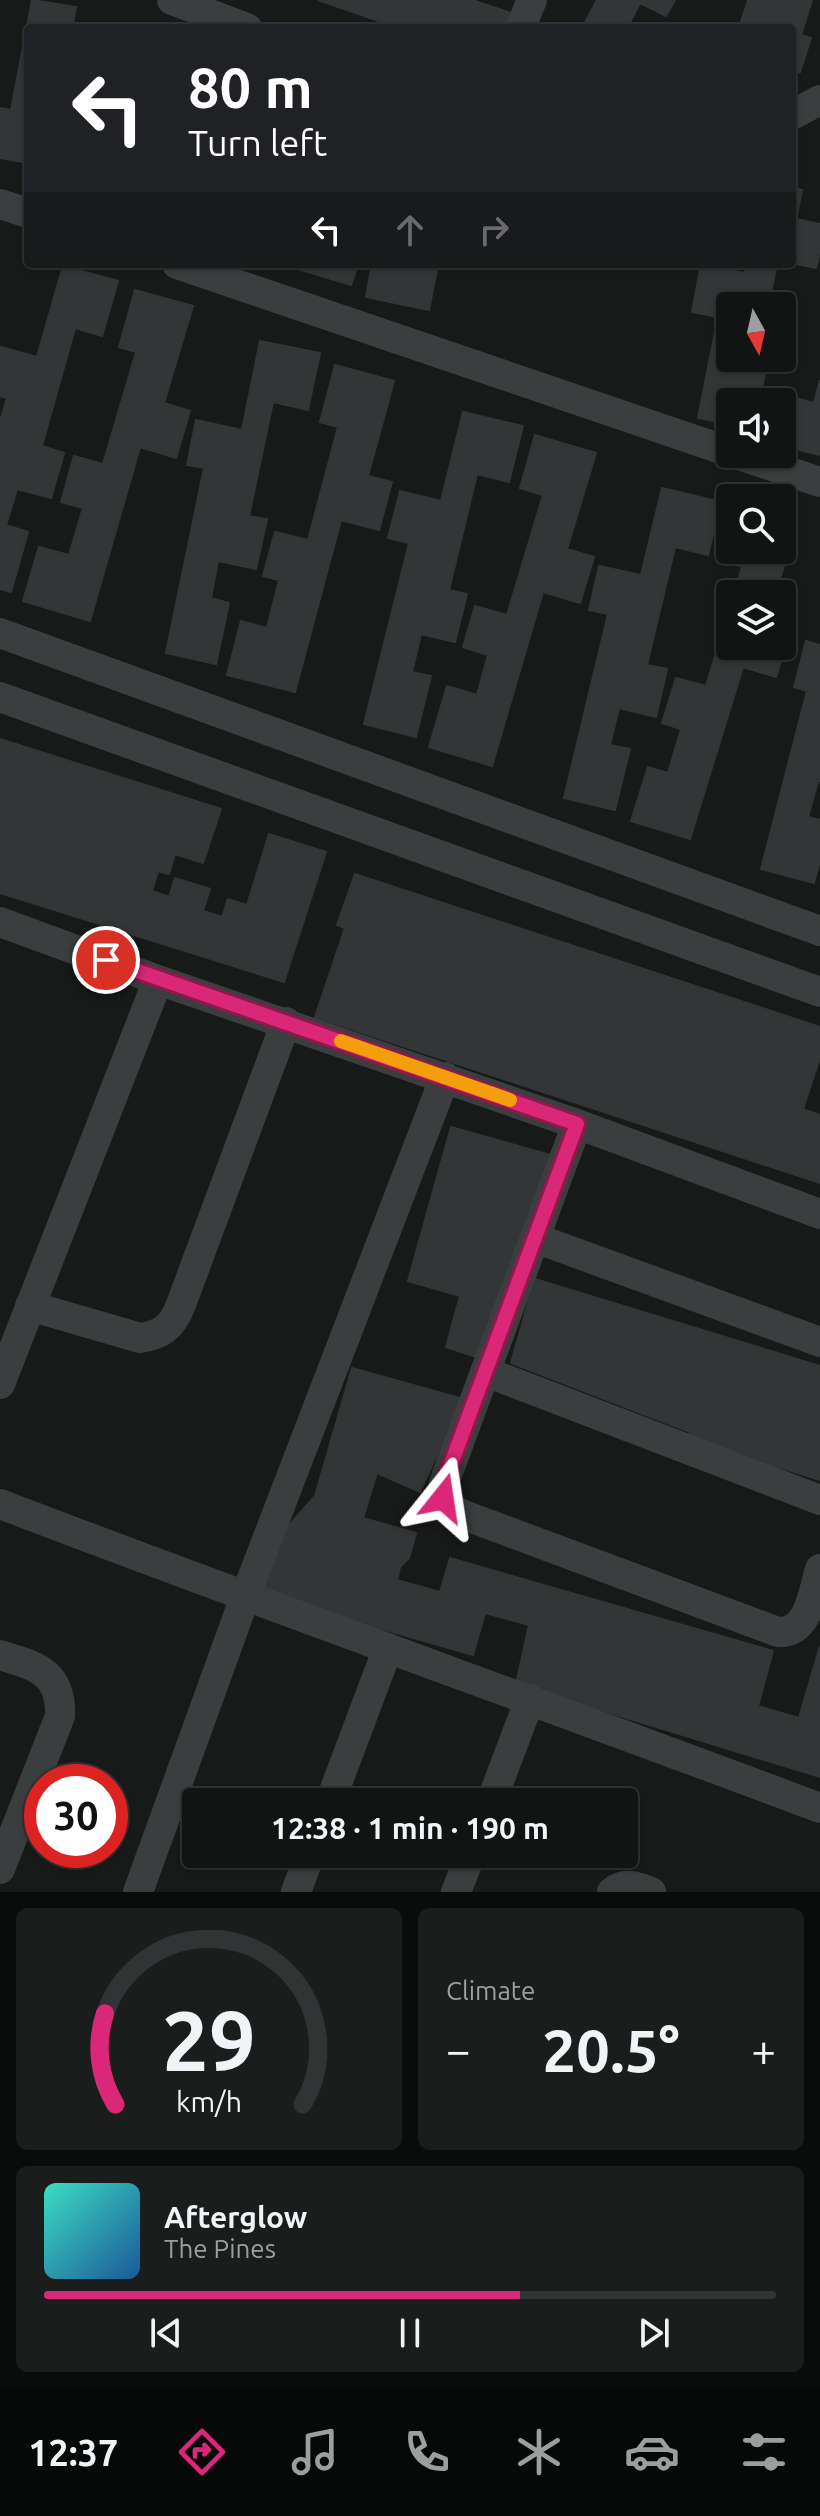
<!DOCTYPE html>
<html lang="en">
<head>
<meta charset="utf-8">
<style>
  :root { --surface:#121414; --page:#1b1d1d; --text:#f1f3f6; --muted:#9c9ea0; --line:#313334; --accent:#db2777 }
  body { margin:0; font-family:Ubuntu,sans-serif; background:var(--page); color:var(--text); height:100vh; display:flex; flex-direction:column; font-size:30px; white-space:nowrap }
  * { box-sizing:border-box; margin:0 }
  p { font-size:26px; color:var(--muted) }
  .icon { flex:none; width:44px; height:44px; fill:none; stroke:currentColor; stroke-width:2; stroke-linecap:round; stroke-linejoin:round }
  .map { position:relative; height:1892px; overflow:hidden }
  .details { display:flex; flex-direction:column; gap:16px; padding:16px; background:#0a0b0b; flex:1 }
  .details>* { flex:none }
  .hud { position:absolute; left:24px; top:24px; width:772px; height:244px; border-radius:8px; box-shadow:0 2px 6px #0004,0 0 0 2px var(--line); background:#202124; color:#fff; overflow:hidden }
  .needle { width:52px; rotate:172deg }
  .fabs { position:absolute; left:716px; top:292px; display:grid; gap:16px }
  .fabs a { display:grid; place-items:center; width:80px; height:80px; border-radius:8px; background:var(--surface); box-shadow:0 2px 6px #0004,0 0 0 2px var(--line); font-size:40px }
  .speed { position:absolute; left:24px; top:1764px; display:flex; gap:16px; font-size:40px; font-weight:700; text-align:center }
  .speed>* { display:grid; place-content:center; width:104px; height:104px; border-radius:50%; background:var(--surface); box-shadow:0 2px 6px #0004,0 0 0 2px var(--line); line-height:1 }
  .speed .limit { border:12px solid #d22; background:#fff; color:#111 }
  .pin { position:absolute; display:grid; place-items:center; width:68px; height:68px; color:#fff; margin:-34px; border:4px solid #fff; border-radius:50%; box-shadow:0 2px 8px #0007 }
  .me { position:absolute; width:88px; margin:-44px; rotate:15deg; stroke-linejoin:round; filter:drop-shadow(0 0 6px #0008) }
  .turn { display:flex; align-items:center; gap:28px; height:168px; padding:0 32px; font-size:36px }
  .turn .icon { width:104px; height:104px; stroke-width:2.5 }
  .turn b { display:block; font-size:56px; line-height:68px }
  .lanes { display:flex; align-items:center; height:76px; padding:0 32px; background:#0003; justify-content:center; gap:40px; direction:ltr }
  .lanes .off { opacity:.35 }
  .big { font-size:60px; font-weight:600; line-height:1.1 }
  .details .widget { flex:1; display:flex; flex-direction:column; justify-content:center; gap:12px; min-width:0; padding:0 28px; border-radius:12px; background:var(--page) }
  .details .dial { align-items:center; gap:0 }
  .dial svg { height:208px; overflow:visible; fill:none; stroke:var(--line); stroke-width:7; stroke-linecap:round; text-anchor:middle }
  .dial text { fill:var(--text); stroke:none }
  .song { display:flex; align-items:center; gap:24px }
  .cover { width:96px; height:96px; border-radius:12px; background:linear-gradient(135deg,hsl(170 70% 55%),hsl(210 70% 35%)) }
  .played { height:8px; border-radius:4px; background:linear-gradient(90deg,var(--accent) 65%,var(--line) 65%) }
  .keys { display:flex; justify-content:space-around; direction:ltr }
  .heat { display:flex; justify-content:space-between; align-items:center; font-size:44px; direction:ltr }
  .details .tiles { flex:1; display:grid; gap:16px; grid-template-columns:1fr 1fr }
  .widget:last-child { grid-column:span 2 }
  .trip { position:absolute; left:182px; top:1788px; width:456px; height:80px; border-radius:8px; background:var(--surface); box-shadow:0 2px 6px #0004,0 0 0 2px var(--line); font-weight:600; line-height:80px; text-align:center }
  .menu { display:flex; height:128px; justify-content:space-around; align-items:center; background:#070808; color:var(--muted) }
  .menu .icon { width:56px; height:56px }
  .menu .selected { color:var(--accent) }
  .menu b { font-size:36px; color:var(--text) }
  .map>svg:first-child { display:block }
  .building { fill:#343536; stroke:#333536; stroke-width:2 }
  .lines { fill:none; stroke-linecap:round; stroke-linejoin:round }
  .street { stroke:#3a3e3f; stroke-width:30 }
  .route-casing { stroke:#8e194d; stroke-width:20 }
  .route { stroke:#db2777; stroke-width:14 }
  .slow { stroke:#f59e0b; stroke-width:14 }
</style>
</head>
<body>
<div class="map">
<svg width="820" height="1892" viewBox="0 0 820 1892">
  <rect width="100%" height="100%" fill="#181a1a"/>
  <!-- building -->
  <path class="building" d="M32,0L76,7L73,24L92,28H28V163L0,158V108L11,110Z
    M318,0H472L520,16L515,28H399Z
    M597,0H675L666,16L640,3L627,28H582Z
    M748,0H812L801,35L811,38L800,72L792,70V28H739Z
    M792,188L802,190L796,219L820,224V250L816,268L792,263Z
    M296,264H358L351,285L295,268Z
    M372,264H438L429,310L366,297Z
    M701,264L745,273L747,264H777L768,306H730V358H758L757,366L766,368L759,402H730V424L698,418L718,317L692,312Z
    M63,266L118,281L102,336L75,328L42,446L64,453L51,498L17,489L6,525L28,532L11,592L0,589V421L7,398L0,396V350L1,347L37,357Z
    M135,290L193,306L164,403L190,411L176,458L140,447L90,621L23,601L39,547L69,555L83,508L61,502L74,456L103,464L136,352L119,347Z
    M260,341L320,353L308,410L273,402L249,516L267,519L256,569L218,561L211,598L229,603L216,664L166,653L204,468L187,465L196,420L242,430Z
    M335,365L394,381L368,476L392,482L379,530L341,520L295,692L227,675L241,621L267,628L279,580L263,576L275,532L308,540L338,427L320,422Z
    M820,380V455L782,446V402H775L777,393L814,403Z
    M463,412L523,426L509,482L477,474L449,590L467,594L455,642L421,634L412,672L431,676L416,737L364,724L409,543L388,538L400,491L441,501Z
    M535,435L596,453L567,549L594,557L580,603L543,592L492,766L429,747L447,686L477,695L488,655L463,647L475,606L507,615L543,495L520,488Z
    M662,488L721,502L708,555L675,547L647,665L667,669L656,717L619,708L610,745L630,749L615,810L564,798L608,614L589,610L599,566L641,575Z
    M782,524L796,528L775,594H734L742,567L722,561L730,534V550H782Z
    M730,608V646H782V630L790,632L776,677L743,667L690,839L631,821L648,767L668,773L681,729L662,723L676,678L706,686Z
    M806,641L820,645V781H818L808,817L820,820V860L814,883L761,869L807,691L794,687Z
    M0,739L221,809L203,863L175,854L169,874L158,871L152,891L169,897L175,878L210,889L203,911L222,917L228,899L247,905L269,834L326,852L284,982L0,893Z
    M355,874L820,1027V1057L803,1109L820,1115V1183L315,1017L345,928L337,925Z
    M451,1127L561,1158L485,1360L446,1347L460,1296L408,1281Z
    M535,1279L820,1366V1480L688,1439L690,1432L511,1363Z
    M352,1368L463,1399L420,1492L377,1473L363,1518L416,1533L409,1558L400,1567L397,1580L440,1592L450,1558L773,1651L758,1706L799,1718L820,1646V1777L516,1684L529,1625L485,1613L473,1655L260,1594L276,1540L315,1496Z"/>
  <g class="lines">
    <!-- street -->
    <path class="street" d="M172,0L247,28
      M520,28L532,0
      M792,115L820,100
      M0,204L28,213
      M177,264L730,452
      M736,454L820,482
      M0,633L820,931
      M0,697L820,992
      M0,922L158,980L577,1124L820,1214
      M577,1124L444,1483C439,1499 448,1506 461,1514L778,1632C809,1634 813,1592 820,1569
      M535,1238L820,1342
      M30,1306L140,1338C161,1335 172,1327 180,1307L286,1022
      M486,1372L820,1500
      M0,1384L158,980
      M0,1504C272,1608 547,1705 820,1808
      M0,1655C36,1666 62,1672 60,1716L0,1869
      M330,1802L388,1648
      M491,1802L530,1699
      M138,1892L245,1597L445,1077
      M296,1892L310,1854
      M456,1892L471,1854
      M612,1892C625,1881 637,1887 651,1892"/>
  </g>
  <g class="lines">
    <defs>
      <path id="route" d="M106,960L577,1124L444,1483L443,1498"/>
    </defs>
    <!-- route casing -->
    <use href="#route" class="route-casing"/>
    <!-- route -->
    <use href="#route" class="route"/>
    <!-- slow -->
    <path class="slow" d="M341,1041L510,1100"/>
  </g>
</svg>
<div class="fabs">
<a><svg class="needle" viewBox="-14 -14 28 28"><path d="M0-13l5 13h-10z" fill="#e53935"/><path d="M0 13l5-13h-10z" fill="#9c9ea0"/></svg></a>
<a><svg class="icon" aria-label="sound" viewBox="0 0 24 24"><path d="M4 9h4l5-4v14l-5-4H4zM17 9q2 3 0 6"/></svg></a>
<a><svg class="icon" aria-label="search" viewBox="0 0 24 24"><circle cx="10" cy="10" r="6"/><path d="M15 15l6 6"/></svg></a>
<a><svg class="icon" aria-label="layers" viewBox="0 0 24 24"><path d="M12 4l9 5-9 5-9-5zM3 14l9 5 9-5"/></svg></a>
</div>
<div class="speed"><div class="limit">30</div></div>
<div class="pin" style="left:106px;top:960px;background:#d93025"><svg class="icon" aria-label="arrive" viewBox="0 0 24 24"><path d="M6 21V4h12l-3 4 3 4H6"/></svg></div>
<svg class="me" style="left:443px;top:1498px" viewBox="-20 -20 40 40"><path d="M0-17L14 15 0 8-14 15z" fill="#db2777" stroke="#fff" stroke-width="4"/></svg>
<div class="trip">12:38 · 1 min · 190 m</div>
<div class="hud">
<div class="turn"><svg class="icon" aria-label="left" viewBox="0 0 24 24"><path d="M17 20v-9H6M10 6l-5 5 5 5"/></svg><div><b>80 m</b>Turn left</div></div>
<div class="lanes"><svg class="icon" aria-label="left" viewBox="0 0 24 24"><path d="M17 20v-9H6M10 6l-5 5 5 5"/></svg><svg class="icon off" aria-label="ahead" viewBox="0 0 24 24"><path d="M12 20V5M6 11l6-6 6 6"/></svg><svg class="icon off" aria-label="right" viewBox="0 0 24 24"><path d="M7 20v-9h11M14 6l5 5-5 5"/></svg></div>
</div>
</div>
<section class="details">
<div class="tiles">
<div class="widget dial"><svg viewBox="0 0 100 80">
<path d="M14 69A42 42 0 1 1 86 69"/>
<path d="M14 69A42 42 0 0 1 10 34" stroke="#db2777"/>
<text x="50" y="56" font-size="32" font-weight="700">29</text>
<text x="50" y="72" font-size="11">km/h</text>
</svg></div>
<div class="widget"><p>Climate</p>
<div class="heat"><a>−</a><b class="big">20.5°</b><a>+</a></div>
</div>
<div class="widget">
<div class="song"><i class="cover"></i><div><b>Afterglow</b><p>The Pines</p></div></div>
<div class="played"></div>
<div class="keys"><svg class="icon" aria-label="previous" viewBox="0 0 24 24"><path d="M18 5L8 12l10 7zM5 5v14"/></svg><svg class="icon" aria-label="pause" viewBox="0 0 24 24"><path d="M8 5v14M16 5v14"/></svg><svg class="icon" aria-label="next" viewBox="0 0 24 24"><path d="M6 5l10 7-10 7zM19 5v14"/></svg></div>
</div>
</div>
</section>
<nav class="menu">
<b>12:37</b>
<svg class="icon selected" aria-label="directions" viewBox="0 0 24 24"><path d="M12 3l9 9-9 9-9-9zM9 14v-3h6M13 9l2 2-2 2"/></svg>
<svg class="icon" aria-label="music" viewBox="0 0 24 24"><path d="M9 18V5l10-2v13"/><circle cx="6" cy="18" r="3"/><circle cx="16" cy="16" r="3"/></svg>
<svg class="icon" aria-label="phone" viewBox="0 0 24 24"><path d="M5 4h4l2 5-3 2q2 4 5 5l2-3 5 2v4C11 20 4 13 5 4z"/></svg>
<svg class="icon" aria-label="climate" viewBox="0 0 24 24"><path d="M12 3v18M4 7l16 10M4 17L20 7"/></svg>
<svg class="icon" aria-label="car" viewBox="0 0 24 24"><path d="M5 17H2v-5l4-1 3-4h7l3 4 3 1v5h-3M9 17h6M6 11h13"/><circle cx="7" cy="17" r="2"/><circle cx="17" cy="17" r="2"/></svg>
<svg class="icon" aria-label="filters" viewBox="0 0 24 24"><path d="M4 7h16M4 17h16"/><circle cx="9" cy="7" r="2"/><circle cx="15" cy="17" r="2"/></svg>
</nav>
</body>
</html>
